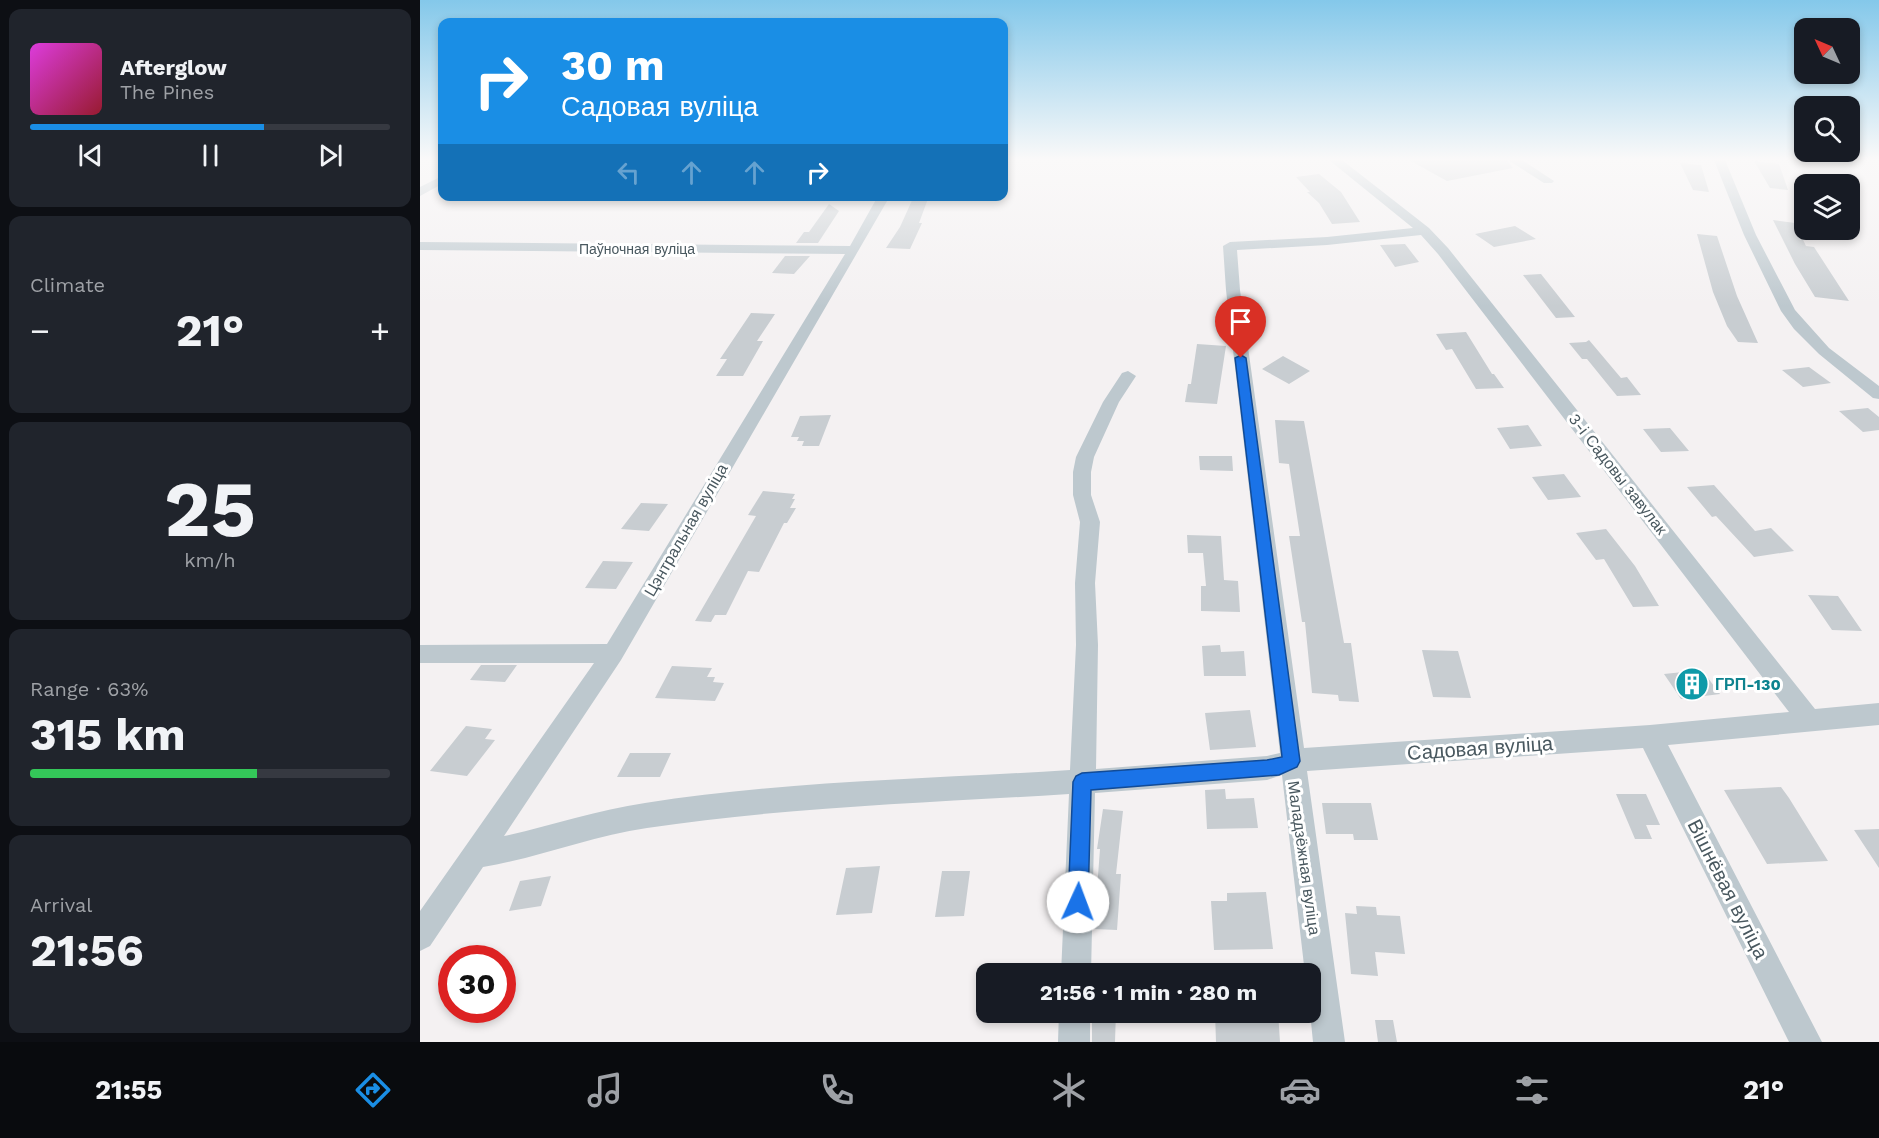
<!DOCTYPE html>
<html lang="en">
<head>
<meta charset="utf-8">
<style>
  :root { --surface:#171b24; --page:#20242c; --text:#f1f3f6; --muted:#9ea1a6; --line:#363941; --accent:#1a8ee5 }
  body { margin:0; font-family:"Work Sans",sans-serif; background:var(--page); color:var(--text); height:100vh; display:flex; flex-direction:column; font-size:22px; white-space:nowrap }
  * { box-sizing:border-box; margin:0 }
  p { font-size:20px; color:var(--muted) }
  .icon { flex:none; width:33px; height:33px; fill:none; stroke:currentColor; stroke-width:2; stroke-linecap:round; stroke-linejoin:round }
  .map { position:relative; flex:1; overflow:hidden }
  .sheet { display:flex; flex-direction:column; gap:9px; padding:9px; background:#0d0f14; width:420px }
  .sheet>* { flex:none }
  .top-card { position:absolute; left:18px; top:18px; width:570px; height:183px; border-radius:12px; box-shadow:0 3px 9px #0003; background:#1a8ee5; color:#fff; overflow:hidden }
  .needle { width:39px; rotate:314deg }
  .buttons { position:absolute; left:1374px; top:18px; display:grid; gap:12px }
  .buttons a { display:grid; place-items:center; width:66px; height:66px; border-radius:12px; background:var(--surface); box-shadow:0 3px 9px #0003; font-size:30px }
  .speed { position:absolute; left:18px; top:945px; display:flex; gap:12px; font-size:30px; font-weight:700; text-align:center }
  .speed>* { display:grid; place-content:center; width:78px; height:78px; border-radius:50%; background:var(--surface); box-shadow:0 3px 9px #0003; line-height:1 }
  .speed .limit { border:9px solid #d22; background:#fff; color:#111 }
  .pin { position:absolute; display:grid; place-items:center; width:51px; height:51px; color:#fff; margin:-62px -26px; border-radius:50% 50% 50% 0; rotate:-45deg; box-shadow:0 0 6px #0007 }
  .pin .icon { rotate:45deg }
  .me { position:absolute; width:66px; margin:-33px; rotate:2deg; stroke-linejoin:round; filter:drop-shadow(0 0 4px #0008) }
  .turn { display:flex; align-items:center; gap:21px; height:126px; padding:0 24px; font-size:27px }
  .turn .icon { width:78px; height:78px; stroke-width:2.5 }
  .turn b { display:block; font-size:42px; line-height:51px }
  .lanes { display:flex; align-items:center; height:57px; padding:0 24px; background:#0003; justify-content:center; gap:30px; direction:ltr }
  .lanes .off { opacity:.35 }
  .big { font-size:45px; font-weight:700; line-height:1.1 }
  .sheet .widget { flex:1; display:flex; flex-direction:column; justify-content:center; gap:9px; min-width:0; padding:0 21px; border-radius:12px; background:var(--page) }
  .sheet .dial { align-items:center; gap:0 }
  .dial b { font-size:78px; line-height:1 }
  .song { display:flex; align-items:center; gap:18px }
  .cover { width:72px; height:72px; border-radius:9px; background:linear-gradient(135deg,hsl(300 70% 55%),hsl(350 70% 35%)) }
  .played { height:6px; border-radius:3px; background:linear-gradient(90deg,var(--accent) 65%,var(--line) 65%) }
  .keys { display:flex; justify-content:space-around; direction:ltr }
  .heat { display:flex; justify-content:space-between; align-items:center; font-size:33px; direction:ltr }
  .charge { height:9px; border-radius:4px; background:linear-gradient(90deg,#34c759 63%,var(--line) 0) }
  .trip { position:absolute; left:556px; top:963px; width:345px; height:60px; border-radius:12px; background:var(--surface); box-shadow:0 3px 9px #0003; font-weight:700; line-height:60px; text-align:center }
  .dock { display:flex; height:96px; justify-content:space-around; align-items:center; background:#090b0e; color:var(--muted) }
  .dock .icon { width:42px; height:42px }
  .dock .on { color:var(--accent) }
  .dock b { font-size:27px; color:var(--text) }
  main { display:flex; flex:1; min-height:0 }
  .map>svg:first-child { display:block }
  .building { fill:#c8cdd1 }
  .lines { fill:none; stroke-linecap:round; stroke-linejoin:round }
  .minor { fill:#bdc8ce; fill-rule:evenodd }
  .route { fill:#1a73e8; stroke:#114b97; stroke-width:1.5 }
  .labels { text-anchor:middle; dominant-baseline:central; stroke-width:6; stroke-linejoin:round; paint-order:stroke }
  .far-street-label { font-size:14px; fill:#49585f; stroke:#fff }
  .street-label { font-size:16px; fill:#49585f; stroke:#fff }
  .culture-label { font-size:16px; font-weight:bold; fill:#0d838f; stroke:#fff; text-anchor:start }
  .near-street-label { font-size:20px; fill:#49585f; stroke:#fff }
</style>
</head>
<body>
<main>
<section class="sheet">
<div class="widget">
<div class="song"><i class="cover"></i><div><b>Afterglow</b><p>The Pines</p></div></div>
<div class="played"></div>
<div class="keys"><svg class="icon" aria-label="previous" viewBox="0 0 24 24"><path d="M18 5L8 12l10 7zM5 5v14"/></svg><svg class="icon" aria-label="pause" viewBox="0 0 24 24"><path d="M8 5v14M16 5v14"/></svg><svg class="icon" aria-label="next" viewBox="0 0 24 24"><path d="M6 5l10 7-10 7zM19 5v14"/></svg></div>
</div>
<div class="widget"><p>Climate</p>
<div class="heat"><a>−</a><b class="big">21°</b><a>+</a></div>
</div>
<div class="widget dial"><b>25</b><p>km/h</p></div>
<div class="widget"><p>Range · 63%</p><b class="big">315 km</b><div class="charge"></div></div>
<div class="widget"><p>Arrival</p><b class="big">21:56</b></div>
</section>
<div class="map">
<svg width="1459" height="1042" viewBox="0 0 1459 1042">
  <rect width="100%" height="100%" fill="#f4f1f2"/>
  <!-- building -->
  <path class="building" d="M989,160H1086L1093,168L1027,181Z
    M1334,161L1359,164L1368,190L1350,188Z
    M1260,163L1281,165L1289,192L1273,190Z
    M899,174L921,192L940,222L912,224L899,203L887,192H890L876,177Z
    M494,196H509L499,223H502L490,249L466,248L480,227Z
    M409,204L419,211L398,243H376L384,232H389Z
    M1353,220L1375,223L1386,246L1394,247L1429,301L1395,297L1375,264Z
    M1095,226L1116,239L1074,247L1055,234Z
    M1277,234L1297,236L1317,296L1338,343L1318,342L1307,326L1293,292Z
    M985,244L999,262L975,267L960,245Z
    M365,256H390L374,274L352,273Z
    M1121,274L1155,317L1136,318L1103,275Z
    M331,313L355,314L337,341H343L323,376H296L307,359H300Z
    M1046,332L1072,374H1074L1084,388L1056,389L1032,349L1026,350L1016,334Z
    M1169,340L1201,378L1207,377L1221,395L1197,396L1167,359H1162L1149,343L1166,342Z
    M777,344L806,346L797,404L765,402L768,384H771Z
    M863,356L890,371L869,384L842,369Z
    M1389,367L1411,383L1383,387L1362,370Z
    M1448,408L1459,417V430L1443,432L1419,411Z
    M411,415L399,446H382L384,441H377L379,437H371L380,416Z
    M855,420L884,421L924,643H931L939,702L919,701L918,695L892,693L885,622H882L869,536H880L869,464L859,463Z
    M1108,425L1122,446L1090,449L1077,428Z
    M1250,428L1269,451L1241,452L1223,429Z
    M779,456H812L813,471L780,470Z
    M1144,474L1161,497L1128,500L1112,477Z
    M1294,485L1335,531L1351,528L1374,551L1334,557L1296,516L1292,517L1267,487Z
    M343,491L375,494L372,499H375L370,508H376L367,523H364L339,572L328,571L306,615H295L291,622L275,621L336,516L328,515Z
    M221,503L248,504L229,531L201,529Z
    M1186,529L1215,566L1239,606L1213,607L1184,559L1176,560L1156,533Z
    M767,535L801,536L804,580L818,581L820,612L781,611V586H786L783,553H768Z
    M183,561L213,562L196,589L165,588Z
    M1388,595L1418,596L1442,631L1412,630Z
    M800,645L801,652L824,651L826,676H784L782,646Z
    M1002,650L1038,651L1051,698L1013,697Z
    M61,665H97L85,682L50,680Z
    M252,666L292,668L287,677H295L293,682L304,683L295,701L235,698Z
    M1282,670L1300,694L1261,699L1244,674Z
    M830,710L836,747L790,750L785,713Z
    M46,726L72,729L65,739L75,740L47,776L10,771Z
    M210,753H251L240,777H197Z
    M1361,787L1369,798L1408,861L1347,864L1304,790Z
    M805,789L806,799L834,798L838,828L787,829L785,790Z
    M1196,794H1226L1240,825H1226L1232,839H1215Z
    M902,803H951L958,840H934L933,834H906Z
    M683,809L703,811L696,874H701L697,930L674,929L680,849H677Z
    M1459,829V868L1434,830Z
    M460,866L452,913L416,915L426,868Z
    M522,871H550L544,916L515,917Z
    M131,876L121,906L89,911L100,881Z
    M846,892L853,949L794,950L791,901H807V893Z
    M936,906L956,907L957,915L980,916L985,954L955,952L958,976L931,974L925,913L937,914Z
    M672,1012H696L695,1042H672Z
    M795,1012H858L860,1042H796Z
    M955,1020H973L977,1042H958Z"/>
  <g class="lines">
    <!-- minor -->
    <path class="minor" d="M909,160H922L1009,228L1028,248L1395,709L1459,703V725L1248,745L1402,1042H1369L1223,748L887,771L925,1042H893L890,1012L891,974H885L862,775L847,780L675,793L671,974H641L649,794C508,803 366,807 227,828C171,836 118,858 63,867L10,946L0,951V911L174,663H0V645L187,644L425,254L0,250V242L430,246L458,196H470L201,660L84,836C131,826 177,810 225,803C365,781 509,779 650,770L656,645L655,583L660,522L653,495V472L656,457L683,402L702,373L708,371L716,376L699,402L674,457L671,472V495L680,522L675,583L678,645L676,769L847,756L860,753L806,290L803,246L810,242L907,237L993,228ZM1001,235L1018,254L1369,712L1230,725L884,748L820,290L817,250L907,245Z
      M1088,160H1102L1134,181L1132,183H1124Z
      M1294,160H1305L1336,235L1375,310L1409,348L1459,386V399L1453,398L1399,354L1374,329L1361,311L1324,235Z
      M22,176V184L0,196V187Z
      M639,1012H670V1042H638Z"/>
  </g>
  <!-- sky -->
  <linearGradient id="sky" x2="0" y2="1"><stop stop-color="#84c8ea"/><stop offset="0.52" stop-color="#faf9f9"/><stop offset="1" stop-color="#faf9f9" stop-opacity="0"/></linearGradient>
  <rect width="1459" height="306" fill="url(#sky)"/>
  <!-- route -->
  <path class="route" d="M821,355L826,358L880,761L877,767L859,775L671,790L668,902L665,909L658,912L651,909L648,902L653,782L656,776L662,773L847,760L862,757L815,358Z"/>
  <!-- icons -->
  <defs>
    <symbol id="building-disc" viewBox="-11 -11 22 22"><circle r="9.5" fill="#0f9aa8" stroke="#fff"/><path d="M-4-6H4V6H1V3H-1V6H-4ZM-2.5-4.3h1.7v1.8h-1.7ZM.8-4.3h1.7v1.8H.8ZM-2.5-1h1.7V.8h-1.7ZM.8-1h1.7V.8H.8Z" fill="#fff"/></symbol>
  </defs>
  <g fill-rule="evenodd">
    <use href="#building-disc" x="1253" y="665" width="38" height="38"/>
  </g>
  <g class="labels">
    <!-- far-street labels -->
    <g class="far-street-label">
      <text x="217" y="249">Паўночная вуліца</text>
    </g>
    <!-- street labels -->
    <g class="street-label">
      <text transform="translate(1198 474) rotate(52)">3-і Садовы завулак</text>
      <text transform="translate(266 530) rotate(-60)">Цэнтральная вуліца</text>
      <text transform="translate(884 858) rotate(82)">Маладзёжная вуліца</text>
    </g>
    <!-- culture labels -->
    <g class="culture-label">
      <text x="1295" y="684">ГРП-130</text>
    </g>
    <!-- near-street labels -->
    <g class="near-street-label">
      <text transform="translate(1060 748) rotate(-4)">Садовая вуліца</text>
      <text transform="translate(1308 889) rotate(63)">Вішнёвая вуліца</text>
    </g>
  </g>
</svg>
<div class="buttons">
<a><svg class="needle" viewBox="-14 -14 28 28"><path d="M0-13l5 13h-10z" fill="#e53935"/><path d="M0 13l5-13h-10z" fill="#9ea1a6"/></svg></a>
<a><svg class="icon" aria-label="search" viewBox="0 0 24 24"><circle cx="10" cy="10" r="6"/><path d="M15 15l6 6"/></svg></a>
<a><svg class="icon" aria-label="layers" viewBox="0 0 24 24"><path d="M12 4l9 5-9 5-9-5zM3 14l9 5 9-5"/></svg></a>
</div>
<div class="speed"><div class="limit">30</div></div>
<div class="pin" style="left:821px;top:358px;background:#d93025"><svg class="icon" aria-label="arrive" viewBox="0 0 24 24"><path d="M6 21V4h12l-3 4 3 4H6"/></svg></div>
<svg class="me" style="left:658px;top:902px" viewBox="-20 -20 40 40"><circle r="19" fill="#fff"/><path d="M0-13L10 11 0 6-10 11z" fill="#1a73e8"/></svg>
<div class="trip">21:56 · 1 min · 280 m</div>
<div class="top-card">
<div class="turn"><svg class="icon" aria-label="right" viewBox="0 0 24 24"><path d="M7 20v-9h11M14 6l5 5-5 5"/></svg><div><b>30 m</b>Садовая вуліца</div></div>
<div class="lanes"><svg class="icon off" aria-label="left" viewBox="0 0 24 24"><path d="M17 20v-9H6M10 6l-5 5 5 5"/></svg><svg class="icon off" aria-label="ahead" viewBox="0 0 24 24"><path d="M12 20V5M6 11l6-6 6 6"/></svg><svg class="icon off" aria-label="ahead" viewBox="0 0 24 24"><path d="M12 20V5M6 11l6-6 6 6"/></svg><svg class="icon" aria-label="right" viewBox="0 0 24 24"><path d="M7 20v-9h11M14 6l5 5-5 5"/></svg></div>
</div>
</div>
</main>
<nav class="dock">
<b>21:55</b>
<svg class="icon on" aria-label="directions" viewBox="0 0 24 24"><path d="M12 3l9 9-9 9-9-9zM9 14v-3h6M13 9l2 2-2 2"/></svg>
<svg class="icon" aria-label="music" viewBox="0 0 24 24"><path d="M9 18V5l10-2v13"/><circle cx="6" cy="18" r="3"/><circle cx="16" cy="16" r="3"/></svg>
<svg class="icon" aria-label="phone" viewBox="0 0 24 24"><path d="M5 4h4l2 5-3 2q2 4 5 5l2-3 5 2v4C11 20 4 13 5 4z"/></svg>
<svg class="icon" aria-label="climate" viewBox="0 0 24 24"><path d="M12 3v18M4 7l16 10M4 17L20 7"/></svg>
<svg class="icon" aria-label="car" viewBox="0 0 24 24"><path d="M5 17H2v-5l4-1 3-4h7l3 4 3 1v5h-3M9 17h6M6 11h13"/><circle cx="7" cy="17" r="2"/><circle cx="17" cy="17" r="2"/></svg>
<svg class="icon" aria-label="filters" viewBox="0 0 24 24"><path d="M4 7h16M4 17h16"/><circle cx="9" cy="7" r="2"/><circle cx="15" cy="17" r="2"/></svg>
<b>21°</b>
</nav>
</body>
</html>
